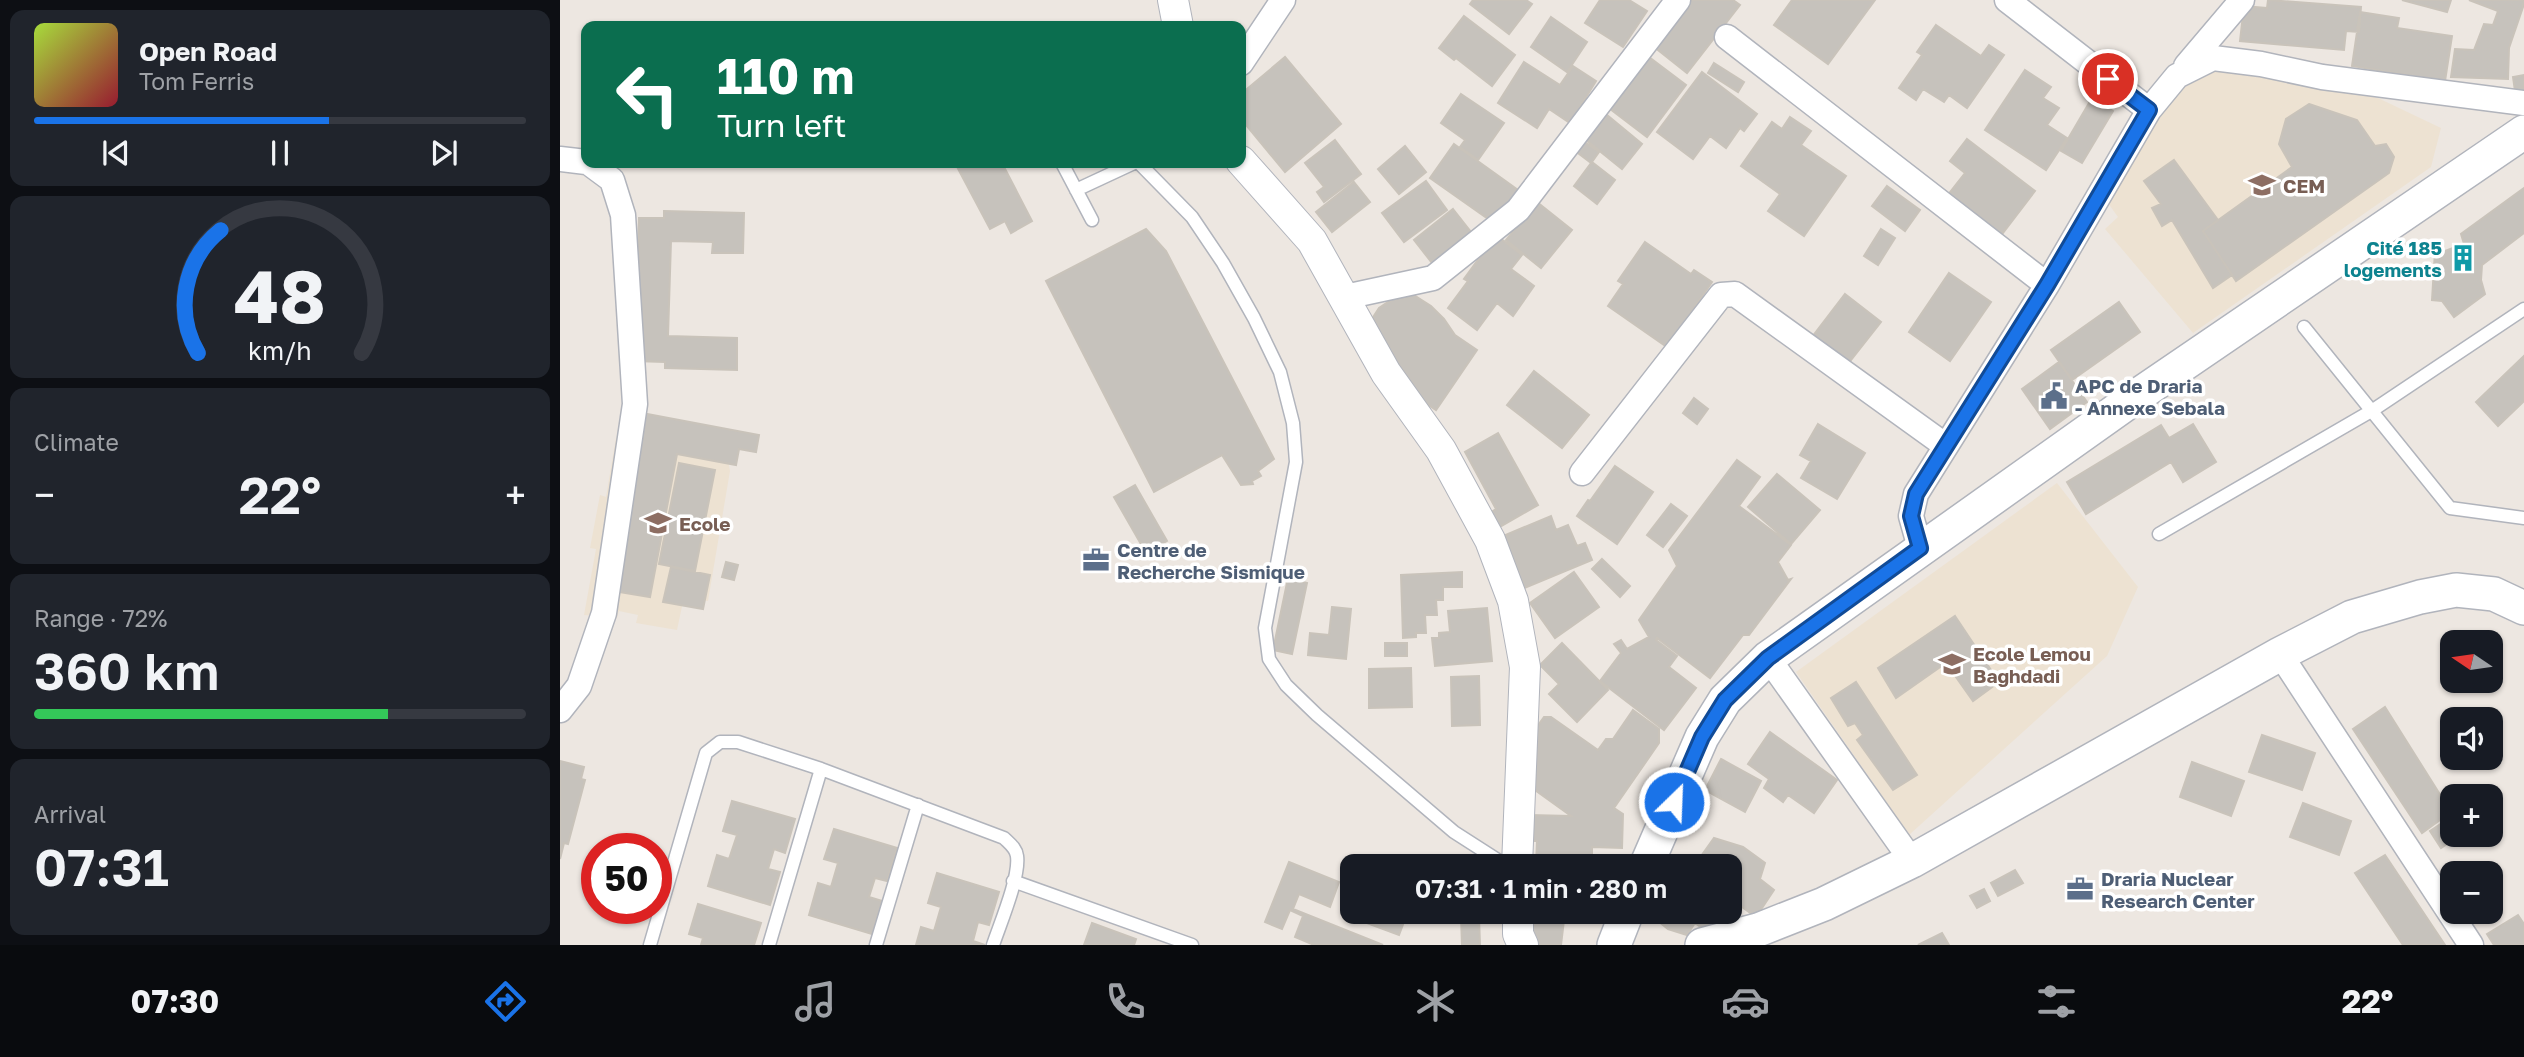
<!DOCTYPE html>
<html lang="en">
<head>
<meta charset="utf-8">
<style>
  :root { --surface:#171b24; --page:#20242c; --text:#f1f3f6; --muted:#9ea1a6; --line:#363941; --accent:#1a73e8 }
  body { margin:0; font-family:"Golos Text",sans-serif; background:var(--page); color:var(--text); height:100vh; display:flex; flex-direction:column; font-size:26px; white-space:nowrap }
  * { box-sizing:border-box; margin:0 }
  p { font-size:23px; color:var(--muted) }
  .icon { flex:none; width:38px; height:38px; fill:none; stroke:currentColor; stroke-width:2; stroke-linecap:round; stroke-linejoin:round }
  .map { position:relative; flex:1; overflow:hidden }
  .panel { display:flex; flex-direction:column; gap:10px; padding:10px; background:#0d0f14; width:560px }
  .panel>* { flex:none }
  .hud { position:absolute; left:21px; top:21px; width:665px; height:147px; border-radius:14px; box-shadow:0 2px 5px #0004; background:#0b6e4f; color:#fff; overflow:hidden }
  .needle { width:46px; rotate:283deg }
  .controls { position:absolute; left:1880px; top:630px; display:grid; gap:14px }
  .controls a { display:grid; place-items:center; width:63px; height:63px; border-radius:14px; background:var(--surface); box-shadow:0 2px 5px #0004; font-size:35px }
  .speed { position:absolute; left:21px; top:833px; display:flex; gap:14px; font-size:35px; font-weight:700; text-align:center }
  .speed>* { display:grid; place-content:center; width:91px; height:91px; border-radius:50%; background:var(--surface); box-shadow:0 2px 5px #0004; line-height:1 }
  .speed .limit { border:10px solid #d22; background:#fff; color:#111 }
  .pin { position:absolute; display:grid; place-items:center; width:60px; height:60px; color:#fff; margin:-30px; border:4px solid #fff; border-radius:50%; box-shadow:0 2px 7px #0007 }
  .me { position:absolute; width:77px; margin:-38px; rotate:24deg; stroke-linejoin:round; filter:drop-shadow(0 0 5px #0008) }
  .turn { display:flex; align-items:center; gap:24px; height:147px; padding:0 21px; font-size:32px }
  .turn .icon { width:91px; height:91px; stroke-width:2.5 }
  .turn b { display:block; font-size:49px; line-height:60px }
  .big { font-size:52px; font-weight:600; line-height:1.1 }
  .panel .tile { flex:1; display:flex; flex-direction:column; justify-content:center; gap:10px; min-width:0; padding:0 24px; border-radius:14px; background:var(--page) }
  .panel .dial { align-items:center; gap:0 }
  .dial svg { height:182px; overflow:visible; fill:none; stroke:var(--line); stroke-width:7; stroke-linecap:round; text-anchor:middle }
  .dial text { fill:var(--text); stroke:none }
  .song { display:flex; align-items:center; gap:21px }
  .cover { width:84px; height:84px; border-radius:10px; background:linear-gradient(135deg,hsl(80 70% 55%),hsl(350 70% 35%)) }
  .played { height:7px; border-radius:4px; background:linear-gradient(90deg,var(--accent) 60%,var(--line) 60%) }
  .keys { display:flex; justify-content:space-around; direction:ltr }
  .heat { display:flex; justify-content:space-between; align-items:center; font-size:38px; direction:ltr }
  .charge { height:10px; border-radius:5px; background:linear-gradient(90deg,#34c759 72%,var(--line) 0) }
  .trip { position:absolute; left:780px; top:854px; width:402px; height:70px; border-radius:14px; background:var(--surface); box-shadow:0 2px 5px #0004; font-weight:600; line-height:70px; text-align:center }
  .tab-bar { display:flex; height:112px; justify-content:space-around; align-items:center; background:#090b0e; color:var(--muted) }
  .tab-bar .icon { width:49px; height:49px }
  .tab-bar .current { color:var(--accent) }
  .tab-bar b { font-size:32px; color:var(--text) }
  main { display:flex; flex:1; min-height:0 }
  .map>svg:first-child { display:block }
  .education { fill:#ede2d2 }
  .building { fill:#c6c2bc; stroke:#c9c3ba; stroke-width:2 }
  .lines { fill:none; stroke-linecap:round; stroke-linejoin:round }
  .service-casing { stroke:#b1b4bc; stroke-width:15 }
  .minor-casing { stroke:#b1b4bc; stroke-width:27 }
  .tertiary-casing { stroke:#b1b4bc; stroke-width:32 }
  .secondary-casing { stroke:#b1b4bc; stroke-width:36 }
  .service { stroke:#fff; stroke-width:12 }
  .minor { stroke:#fff; stroke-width:24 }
  .tertiary { stroke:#fff; stroke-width:30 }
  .secondary { stroke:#fff; stroke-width:33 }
  .route-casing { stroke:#114b97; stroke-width:18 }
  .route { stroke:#1a73e8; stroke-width:12 }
  .labels { text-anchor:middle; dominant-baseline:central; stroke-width:7; stroke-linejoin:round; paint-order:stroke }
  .education-label { font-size:19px; font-weight:bold; fill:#785e54; stroke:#fff; text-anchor:start }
  .culture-label { font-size:19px; font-weight:bold; fill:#0d838f; stroke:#fff; text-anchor:end }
  .service-label { font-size:19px; font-weight:bold; fill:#4e5e75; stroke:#fff; text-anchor:start }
</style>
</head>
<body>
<main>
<section class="panel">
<div class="tile">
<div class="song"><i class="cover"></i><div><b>Open Road</b><p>Tom Ferris</p></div></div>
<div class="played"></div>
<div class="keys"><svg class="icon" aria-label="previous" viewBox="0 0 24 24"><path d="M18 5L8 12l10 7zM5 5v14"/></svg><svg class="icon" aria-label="pause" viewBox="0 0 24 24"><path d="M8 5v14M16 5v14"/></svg><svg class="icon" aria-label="next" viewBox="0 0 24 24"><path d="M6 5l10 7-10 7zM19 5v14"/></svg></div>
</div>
<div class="tile dial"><svg viewBox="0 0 100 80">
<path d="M14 69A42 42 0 1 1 86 69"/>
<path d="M14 69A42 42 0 0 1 24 15" stroke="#1a73e8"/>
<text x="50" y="56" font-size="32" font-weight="700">48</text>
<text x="50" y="72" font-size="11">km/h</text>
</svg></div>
<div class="tile"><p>Climate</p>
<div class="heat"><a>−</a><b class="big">22°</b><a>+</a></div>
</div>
<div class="tile"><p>Range · 72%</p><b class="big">360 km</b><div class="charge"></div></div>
<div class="tile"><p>Arrival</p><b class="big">07:31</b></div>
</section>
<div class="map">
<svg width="1964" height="945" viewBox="0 0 1964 945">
  <rect width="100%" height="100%" fill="#ede7e1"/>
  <!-- education -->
  <path class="education" d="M1645,69L1767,86L1818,98L1881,128L1871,167L1633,333L1545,229L1558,217L1548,203L1573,155L1627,78Z
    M56,438L167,455L170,471L148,601L124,597L117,630L76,623L78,615L59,611L57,618L24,615L36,549L30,548L40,495L46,497Z
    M1497,483L1578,587L1547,656L1349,835L1236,672Z"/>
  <!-- building -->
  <path class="building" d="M913,0H966L972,4L949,34L910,4Z
    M1040,0H1069L1087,11L1063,47L1025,23Z
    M1129,0H1173L1180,5L1127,73L1093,46Z
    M1232,0H1315L1268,64L1214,25Z
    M1708,0L1801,7L1799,32L1786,31L1784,50L1680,41L1684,6L1707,8Z
    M1842,0H1891L1887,12Z
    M1909,0H1964L1963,7L1949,48L1948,79L1891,77L1895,49L1914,50L1924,24L1933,25L1938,11Z
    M1800,12L1839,18L1837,28L1892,36L1885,81L1792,66Z
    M904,16L955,55L932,86L896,58L894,60L879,48Z
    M991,17L1027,42L1007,72L971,47Z
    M1376,25L1421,56L1429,45L1444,55L1407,108L1389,95L1384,102L1363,89L1356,100L1339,88L1362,55L1357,52Z
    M725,57L781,124L725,172L681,119V94Z
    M1089,57L1126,85L1087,137L1045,105Z
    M964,62L1000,85L1013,66L1036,81L1010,123L989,109L977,128L938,103Z
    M1154,63L1184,82L1178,92L1148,73Z
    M1465,70L1491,87L1483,98L1499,108L1487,125L1507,138L1486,170L1425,130Z
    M1142,72L1197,114L1184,131L1180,128L1166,148L1150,136L1133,159L1097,132Z
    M1964,75V90L1955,91L1953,77Z
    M901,94L944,123L918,160L900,147L905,140L881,123Z
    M1532,98L1553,111L1522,163L1501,151Z
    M1749,104L1797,120L1815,146L1826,144L1834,157L1829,173L1676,281L1643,231L1732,167L1719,144L1726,119Z
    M1041,110L1082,144L1062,169L1020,135Z
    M1230,117L1251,131L1241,145L1286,176L1244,236L1208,211L1220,194L1181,166L1212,122L1222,129Z
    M1407,139L1475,191L1436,242L1383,201L1405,173L1390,161Z
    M775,140L801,174L764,202L757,192L764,187L745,163Z
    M1022,140L1039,152L1032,162L1055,180L1037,204L1014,186L1031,163L1014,150Z
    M894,144L958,190L934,223L870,178Z
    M845,146L866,172L839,194L818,169Z
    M1614,160L1658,220L1643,231L1672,275L1653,288L1612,220L1602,226L1592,208L1601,204L1584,181Z
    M395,163H442L472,221L451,233L445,221L430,229Z
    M866,181L887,210L844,242L822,213Z
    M794,182L810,202L772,232L756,212Z
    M1327,186L1360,210L1345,231L1312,206Z
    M1964,188V233L1922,265L1921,280L1925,294L1894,317L1882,301L1872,300L1875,251H1885L1904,244L1901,234Z
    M977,202L1012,230L981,268L946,240Z
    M893,209L915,237L876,268L854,240Z
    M104,211L184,213L183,253H152L153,242L111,241L108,336L177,338V370L105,368V362L75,361L79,218H104Z
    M586,229L606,251L714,459L698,471L701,476L692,481L693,484L681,485L662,455L594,492L486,281Z
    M1321,229L1335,238L1318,265L1304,256Z
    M936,235L962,255L951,269L974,286L953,316L937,303L917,330L888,308L908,281L904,279Z
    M1085,242L1131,274L1134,270L1152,282L1107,347L1048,306L1063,284L1058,281Z
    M1389,273L1431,302L1390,361L1349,332Z
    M846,290L871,306L884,319L895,335L917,350L876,410L864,402L810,322L819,308Z
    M1285,294L1321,322L1287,365L1252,337Z
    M1559,302L1580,332L1512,380L1491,350Z
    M1964,356V401L1938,426L1916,402Z
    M1499,362L1527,402L1490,429L1462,389Z
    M974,371L1029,415L1002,448L947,405Z
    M1134,398L1148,409L1137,424L1123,413Z
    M82,413L199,435L196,452L179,449L176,465L117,454L90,597L53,591Z
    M1258,424L1305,453L1277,499L1241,478L1251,461L1240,455Z
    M1633,424L1656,462L1623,482L1611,462L1526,514L1507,482L1601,425L1609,438Z
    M938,433L978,505L936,529L928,514L936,509L905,452Z
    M1177,460L1200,477L1179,506L1231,545L1218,562L1228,580L1231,579L1189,635H1183L1150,678L1097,638L1096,640L1117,656L1109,667L1136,688L1104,730L1040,681L1061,653L1054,644L1061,640L1067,649L1089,637L1079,620L1117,566L1109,550Z
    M119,463L155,470L135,571L99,564Z
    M1055,466L1093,492L1057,544L1017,516L1028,500L1030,501Z
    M1217,474L1260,510L1231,544L1188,507Z
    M575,485L607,541L586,553L554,497Z
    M1111,504L1127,516L1103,547L1087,535Z
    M991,516L996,530L1008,525L1017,546L1025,543L1032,560L957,591L936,539Z
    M1042,559L1070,586L1060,597L1032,569Z
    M166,562L178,565L174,580L162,577Z
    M111,567L150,575L143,609L103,602Z
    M902,572V587H883V600H876L877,615H865L866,633H856V637L843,638L841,575Z
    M1014,572L1039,607L995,638L970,603Z
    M728,578L747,583L732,654L713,650Z
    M772,607L791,609L786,659L748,655L750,633L769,635Z
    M927,608L932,661L875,666L872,638H879V633L890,632L888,611Z
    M1395,616L1439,682L1413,701L1386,663L1336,698L1318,668Z
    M825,643H847V656H825Z
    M1002,643L1048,690L1017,722L989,694L999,684L980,665Z
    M851,668L852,707L809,708V669Z
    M919,676L920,725L892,726L891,677Z
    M1296,682L1357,775L1333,790L1297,740L1303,735L1295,723L1288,726L1271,698Z
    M1825,707L1891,812L1862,833L1793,729Z
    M1073,710L1099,729V743L1054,808L1063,814L1062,848L1032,847V866H976L977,841H969L970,815L1011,816L972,788L964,745L984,717H991L1038,750L1046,739H1053Z
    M1210,732L1277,780L1254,813L1228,795L1223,802L1204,788L1209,779L1188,764Z
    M1702,735L1755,753L1742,790L1689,772Z
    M1161,759L1201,781L1185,812L1145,790Z
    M0,761L24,767L21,779L25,780L8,844L4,843L0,859Z
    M1632,762L1684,781L1671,816L1620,797Z
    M172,801L235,819L225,853L214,849L208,869L220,872L210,905L148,886L157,855L169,859L177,835L163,831Z
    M1743,803L1791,821L1779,855L1730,837Z
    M1885,821L1892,830V835L1897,837L1881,848L1870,831Z
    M274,829L337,848L327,881L315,878L309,897L322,901L312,934L249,915L258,883L271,887L278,863L264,859Z
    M1154,838L1183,847L1205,863L1200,879L1214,890L1196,917L1175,902L1171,907V866H1134Z
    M1825,855L1885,945H1843L1795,873Z
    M729,862L779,882L770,907L739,894L733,909L823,945H754L735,937L743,916L730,910L722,929L705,922Z
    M1455,870L1463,883L1438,896L1431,883Z
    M377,873L439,892L429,925L418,922L413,941L425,945H356L361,927L374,931L381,907L368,903Z
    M1424,889L1430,901L1417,908L1410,896Z
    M793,895V912L847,914L839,935L785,915Z
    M138,904L201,923L194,945H141L143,938L129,934Z
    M974,912H1005L1001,945H970Z
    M1087,912H1167L1151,935L1135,923L1127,935L1108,929Z
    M1958,915L1964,924V945H1934L1927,934Z
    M901,917H919L920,945H902Z
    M532,923L576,939L574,945H524Z
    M1382,933L1389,945H1358Z"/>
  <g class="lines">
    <defs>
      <path id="service" d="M502,163L532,220
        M579,163L632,217L663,263L694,318L720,372L733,423L736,462L705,628L709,659L726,685L757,715L894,832L947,866
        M516,190L574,163
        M1744,327L1890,508L1964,518
        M1599,534L1813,410L1964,309
        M453,881L632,945
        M90,945L146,753L160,742H178L261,769L444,838C450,844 456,848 457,856C460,877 440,924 433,945
        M209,945L261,769
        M316,945L358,805"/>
      <path id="minor" d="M1447,0L1589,110
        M1167,37L1487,285
        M681,63L723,0
        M1626,66L1682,0
        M0,159L26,162
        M785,297L873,278L958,210L1118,0
        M1022,473L1161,295L1175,294L1386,446
        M1360,548L1351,516L1356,494L1487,285L1589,110L1617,76L1653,58L1701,64L1762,77L1964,103
        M1720,654L1911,945
        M1208,658L1352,861
        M0,710L19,686L44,613L75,404L63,215L52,180L29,163"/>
      <path id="tertiary" d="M613,0L618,26
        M681,161L752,241L826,373L881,450L930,540L953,601L965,667L957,866
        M958,912V934L963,945"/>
      <path id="secondary" d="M1086,866L1142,737L1165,700L1208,658L1574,398L1964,132
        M1054,945L1067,912
        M1142,945L1198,930L1264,904L1352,861L1720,654L1792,617L1860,597L1896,590L1934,594L1964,608"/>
    </defs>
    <!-- service casing -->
    <use href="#service" class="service-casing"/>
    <!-- minor casing -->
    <use href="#minor" class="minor-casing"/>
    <!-- tertiary casing -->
    <use href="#tertiary" class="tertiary-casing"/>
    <!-- secondary casing -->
    <use href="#secondary" class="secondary-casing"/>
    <!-- service -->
    <use href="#service" class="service"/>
    <!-- minor -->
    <use href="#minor" class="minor"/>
    <!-- tertiary -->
    <use href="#tertiary" class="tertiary"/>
    <!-- secondary -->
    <use href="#secondary" class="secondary"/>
  </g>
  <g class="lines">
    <defs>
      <path id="route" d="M1114,802L1142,737L1165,700L1208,658L1360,548L1351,516L1356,494L1487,285L1589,110L1548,79"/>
    </defs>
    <!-- route casing -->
    <use href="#route" class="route-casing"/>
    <!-- route -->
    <use href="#route" class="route"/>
  </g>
  <!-- icons -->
  <defs>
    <symbol id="school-bare" viewBox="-9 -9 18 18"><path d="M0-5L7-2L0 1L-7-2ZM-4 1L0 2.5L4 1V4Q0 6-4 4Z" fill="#8d6e63" stroke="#fff" stroke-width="2.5" paint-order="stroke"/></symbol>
    <symbol id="building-bare" viewBox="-9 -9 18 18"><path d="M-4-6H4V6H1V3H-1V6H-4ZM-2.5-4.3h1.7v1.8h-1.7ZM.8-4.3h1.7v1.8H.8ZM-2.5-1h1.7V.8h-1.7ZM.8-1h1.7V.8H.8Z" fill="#0f9aa8" stroke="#fff" stroke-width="2.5" paint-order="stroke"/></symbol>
    <symbol id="civic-bare" viewBox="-9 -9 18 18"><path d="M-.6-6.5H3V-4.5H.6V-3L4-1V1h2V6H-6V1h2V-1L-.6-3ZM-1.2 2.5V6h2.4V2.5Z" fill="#5c6f8a" stroke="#fff" stroke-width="2.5" paint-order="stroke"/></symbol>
    <symbol id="office-bare" viewBox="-9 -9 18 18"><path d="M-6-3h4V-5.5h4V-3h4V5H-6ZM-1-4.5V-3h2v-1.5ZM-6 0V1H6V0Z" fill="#5c6f8a" stroke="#fff" stroke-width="2.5" paint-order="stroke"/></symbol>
  </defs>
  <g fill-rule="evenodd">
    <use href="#school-bare" x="1683" y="166" width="38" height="38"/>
    <use href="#building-bare" x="1884" y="239" width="38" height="38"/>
    <use href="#civic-bare" x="1475" y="377" width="38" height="38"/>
    <use href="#school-bare" x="79" y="504" width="38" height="38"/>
    <use href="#office-bare" x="517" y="541" width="38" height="38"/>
    <use href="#school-bare" x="1373" y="645" width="38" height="38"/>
    <use href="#office-bare" x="1501" y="870" width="38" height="38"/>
  </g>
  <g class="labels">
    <!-- education labels -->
    <g class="education-label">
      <text x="1723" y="185">CEM</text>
      <text x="119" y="523">Ecole</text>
      <text x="1413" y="653">Ecole Lemou<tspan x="1413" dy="22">Baghdadi</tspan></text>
    </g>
    <!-- culture labels -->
    <g class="culture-label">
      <text x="1882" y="247">Cité 185<tspan x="1882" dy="22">logements</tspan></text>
    </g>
    <!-- service labels -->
    <g class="service-label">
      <text x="1515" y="385">APC de Draria<tspan x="1515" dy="22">- Annexe Sebala</tspan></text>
      <text x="557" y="549">Centre de<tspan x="557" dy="22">Recherche Sismique</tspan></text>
      <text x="1541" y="878">Draria Nuclear<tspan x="1541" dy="22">Research Center</tspan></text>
    </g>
  </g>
</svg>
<div class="controls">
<a><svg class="needle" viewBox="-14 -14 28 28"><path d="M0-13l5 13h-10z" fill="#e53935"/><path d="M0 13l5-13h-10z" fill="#9ea1a6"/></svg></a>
<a><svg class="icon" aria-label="sound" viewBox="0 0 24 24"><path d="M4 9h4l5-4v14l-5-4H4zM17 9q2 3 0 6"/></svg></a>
<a>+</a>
<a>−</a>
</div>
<div class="speed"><div class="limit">50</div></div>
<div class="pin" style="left:1548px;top:79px;background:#d93025"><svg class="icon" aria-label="arrive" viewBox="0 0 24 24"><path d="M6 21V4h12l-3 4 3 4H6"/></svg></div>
<svg class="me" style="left:1114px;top:802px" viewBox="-20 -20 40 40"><circle r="17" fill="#1a73e8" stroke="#fff" stroke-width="3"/><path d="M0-11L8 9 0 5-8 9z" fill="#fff"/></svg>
<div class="trip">07:31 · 1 min · 280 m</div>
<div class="hud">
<div class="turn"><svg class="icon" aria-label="left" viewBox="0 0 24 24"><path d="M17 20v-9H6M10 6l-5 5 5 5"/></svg><div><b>110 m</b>Turn left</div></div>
</div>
</div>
</main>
<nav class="tab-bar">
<b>07:30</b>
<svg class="icon current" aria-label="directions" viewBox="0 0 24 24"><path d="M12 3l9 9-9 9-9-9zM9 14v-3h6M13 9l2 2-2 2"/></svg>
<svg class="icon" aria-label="music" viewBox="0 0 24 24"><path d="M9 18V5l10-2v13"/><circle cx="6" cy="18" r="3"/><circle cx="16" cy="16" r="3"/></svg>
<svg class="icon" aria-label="phone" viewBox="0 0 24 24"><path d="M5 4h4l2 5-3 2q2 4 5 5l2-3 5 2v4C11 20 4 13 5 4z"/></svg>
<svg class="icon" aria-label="climate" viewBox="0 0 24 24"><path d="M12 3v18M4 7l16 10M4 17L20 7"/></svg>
<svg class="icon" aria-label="car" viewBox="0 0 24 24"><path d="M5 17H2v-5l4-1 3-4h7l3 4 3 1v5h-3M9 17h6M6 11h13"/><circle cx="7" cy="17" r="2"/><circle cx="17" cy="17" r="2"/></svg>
<svg class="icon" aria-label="filters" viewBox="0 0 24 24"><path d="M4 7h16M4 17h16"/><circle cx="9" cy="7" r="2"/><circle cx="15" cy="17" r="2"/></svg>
<b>22°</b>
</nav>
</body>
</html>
